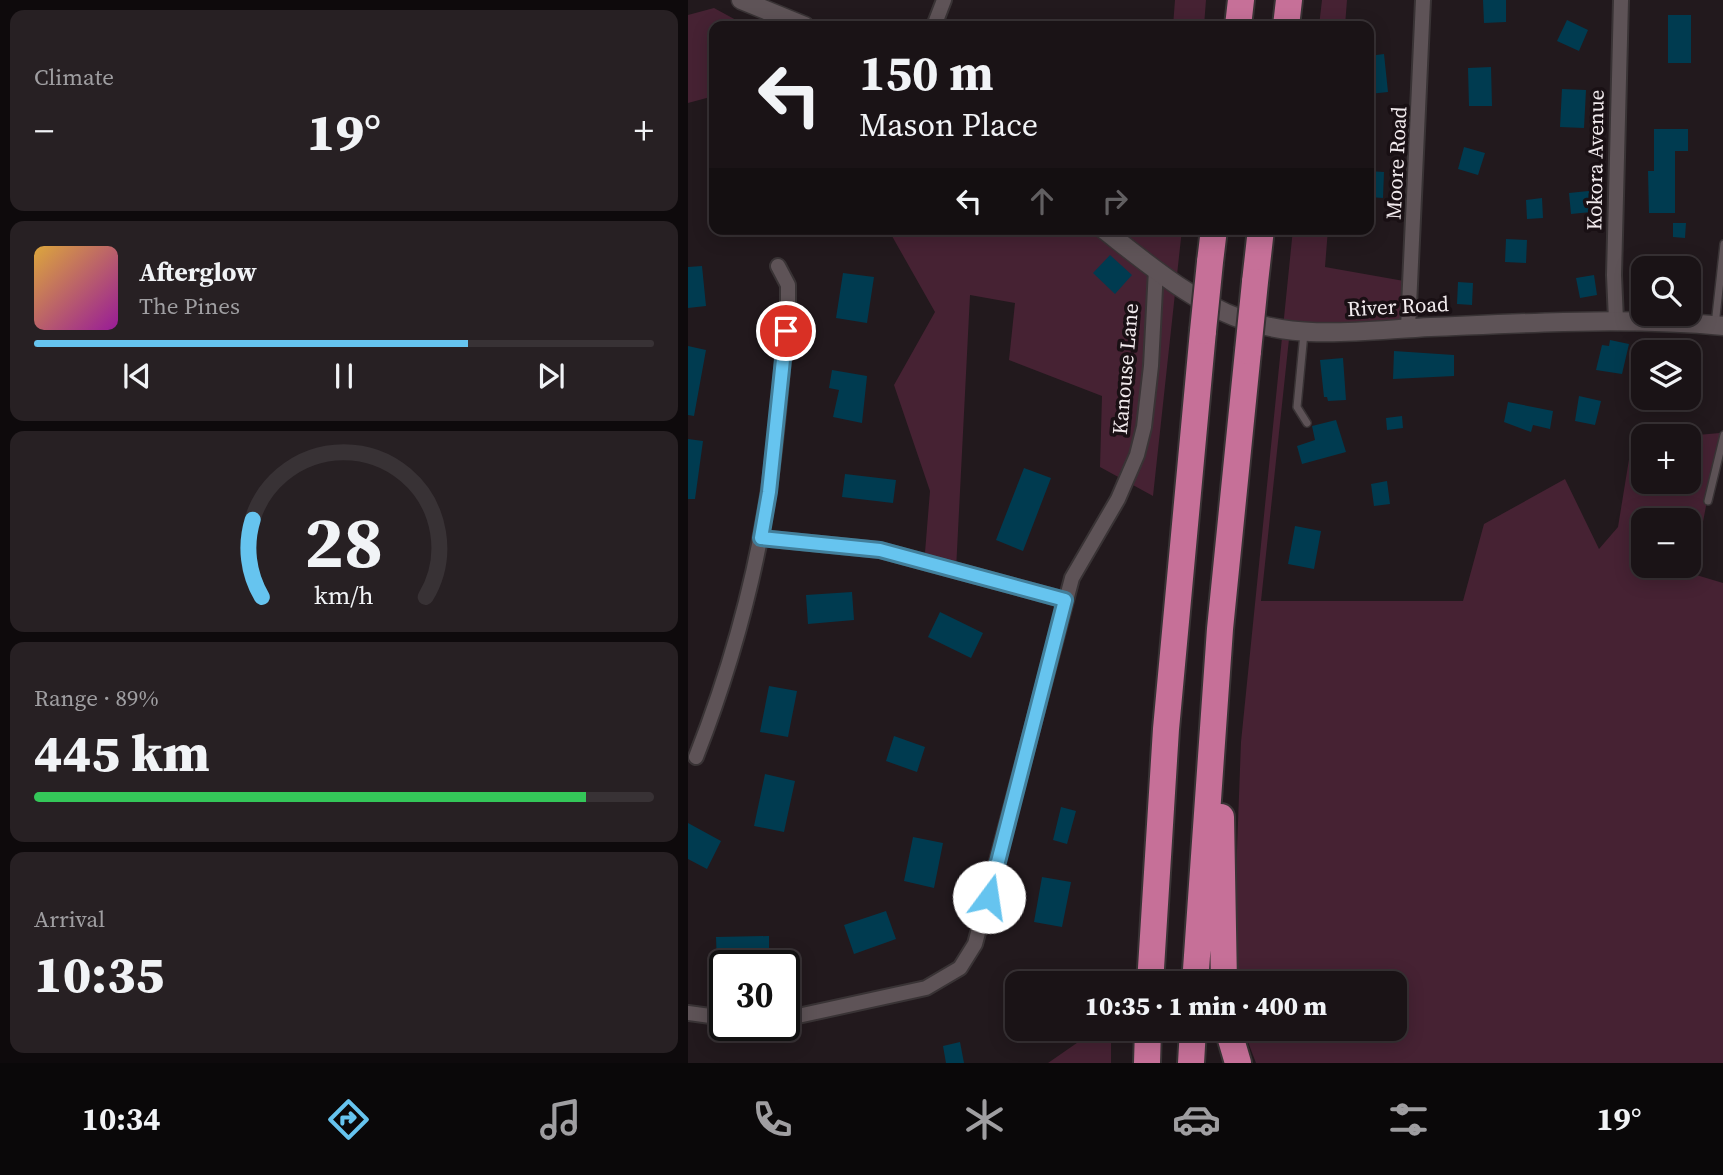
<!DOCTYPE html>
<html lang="en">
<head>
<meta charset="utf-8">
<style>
  :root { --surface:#1a1316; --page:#272023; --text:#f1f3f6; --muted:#9f9ea1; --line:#383235; --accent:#66c4ef }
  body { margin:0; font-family:"Source Serif 4",serif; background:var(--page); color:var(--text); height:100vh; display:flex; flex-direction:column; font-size:26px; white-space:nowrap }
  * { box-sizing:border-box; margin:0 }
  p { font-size:23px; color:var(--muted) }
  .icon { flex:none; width:38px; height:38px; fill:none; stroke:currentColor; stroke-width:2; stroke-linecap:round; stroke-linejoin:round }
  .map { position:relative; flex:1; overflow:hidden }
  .panel { display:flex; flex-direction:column; gap:10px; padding:10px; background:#0e0a0c; width:688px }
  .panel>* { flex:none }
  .guide { position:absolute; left:21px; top:21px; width:665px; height:214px; border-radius:14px; box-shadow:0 4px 18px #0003,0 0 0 2px var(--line); background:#1a1316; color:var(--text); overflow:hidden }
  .fabs { position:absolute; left:943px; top:256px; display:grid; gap:14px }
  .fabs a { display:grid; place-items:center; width:70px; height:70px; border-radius:14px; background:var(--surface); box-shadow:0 4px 18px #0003,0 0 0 2px var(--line); font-size:35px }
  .speed { position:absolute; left:21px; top:950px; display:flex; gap:14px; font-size:35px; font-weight:700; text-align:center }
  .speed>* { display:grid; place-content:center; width:91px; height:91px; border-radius:50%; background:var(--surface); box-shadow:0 4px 18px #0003,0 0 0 2px var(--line); line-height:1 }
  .speed .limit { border:4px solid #111; border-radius:10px; background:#fff; color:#111 }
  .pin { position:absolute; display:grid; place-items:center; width:60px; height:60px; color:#fff; margin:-30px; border:4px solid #fff; border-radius:50%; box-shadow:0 2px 7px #0007 }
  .me { position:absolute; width:77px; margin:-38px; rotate:14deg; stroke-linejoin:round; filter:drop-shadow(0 0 5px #0008) }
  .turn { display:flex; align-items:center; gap:24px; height:147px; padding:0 35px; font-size:32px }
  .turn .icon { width:91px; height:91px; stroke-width:2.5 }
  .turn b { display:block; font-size:49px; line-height:60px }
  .lanes { display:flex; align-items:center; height:66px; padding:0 35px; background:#0003; justify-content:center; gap:35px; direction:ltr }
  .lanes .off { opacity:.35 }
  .big { font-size:52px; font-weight:800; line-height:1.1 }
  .panel .card { flex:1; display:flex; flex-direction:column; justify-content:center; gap:10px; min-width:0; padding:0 24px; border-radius:14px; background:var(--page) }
  .panel .dial { align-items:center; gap:0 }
  .dial svg { height:182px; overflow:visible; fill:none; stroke:var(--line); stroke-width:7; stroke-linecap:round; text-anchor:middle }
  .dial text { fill:var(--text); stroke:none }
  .song { display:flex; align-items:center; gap:21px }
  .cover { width:84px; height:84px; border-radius:10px; background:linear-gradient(135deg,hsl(40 70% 55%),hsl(300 70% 35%)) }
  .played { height:7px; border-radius:4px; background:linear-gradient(90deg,var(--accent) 70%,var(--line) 70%) }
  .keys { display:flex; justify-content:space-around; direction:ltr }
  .heat { display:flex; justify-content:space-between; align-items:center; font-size:38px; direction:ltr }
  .charge { height:10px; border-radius:5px; background:linear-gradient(90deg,#34c759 89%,var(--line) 0) }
  .trip { position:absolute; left:317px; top:971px; width:402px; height:70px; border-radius:14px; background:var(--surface); box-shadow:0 4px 18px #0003,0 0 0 2px var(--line); font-weight:800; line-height:70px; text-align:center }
  .tabs { display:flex; height:112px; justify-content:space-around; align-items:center; background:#0a0809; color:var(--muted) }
  .tabs .icon { width:49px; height:49px }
  .tabs .on { color:var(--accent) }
  .tabs b { font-size:32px; color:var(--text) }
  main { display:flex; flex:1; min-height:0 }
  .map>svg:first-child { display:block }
  .green { fill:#462233; fill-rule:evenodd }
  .building { fill:#003b50 }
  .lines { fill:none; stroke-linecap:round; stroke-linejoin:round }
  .service-casing { stroke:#393335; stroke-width:10 }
  .minor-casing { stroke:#393335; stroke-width:18 }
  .tertiary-casing { stroke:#393335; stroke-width:21 }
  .motorway-casing { stroke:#393335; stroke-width:30 }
  .service { stroke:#5e5357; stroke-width:7 }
  .minor { stroke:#5e5357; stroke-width:14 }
  .tertiary { stroke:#5e5357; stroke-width:18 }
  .motorway { stroke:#c67098; stroke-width:26 }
  .motorway-bridge-casing { stroke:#393335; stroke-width:30; stroke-linecap:butt }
  .motorway-bridge { stroke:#c67098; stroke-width:26 }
  .route-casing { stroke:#427f9b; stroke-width:18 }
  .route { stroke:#66c4ef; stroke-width:12 }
  .labels { text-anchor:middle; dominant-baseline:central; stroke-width:7; stroke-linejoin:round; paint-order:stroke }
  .street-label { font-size:21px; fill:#f2ebee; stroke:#191014 }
</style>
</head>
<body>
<main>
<section class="panel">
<div class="card"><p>Climate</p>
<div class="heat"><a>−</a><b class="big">19°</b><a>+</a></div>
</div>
<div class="card">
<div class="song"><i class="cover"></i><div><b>Afterglow</b><p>The Pines</p></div></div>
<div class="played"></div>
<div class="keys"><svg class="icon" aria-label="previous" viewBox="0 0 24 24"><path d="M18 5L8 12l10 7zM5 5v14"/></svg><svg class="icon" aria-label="pause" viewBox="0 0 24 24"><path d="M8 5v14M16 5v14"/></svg><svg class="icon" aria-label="next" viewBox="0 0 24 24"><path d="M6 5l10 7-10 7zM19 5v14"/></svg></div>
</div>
<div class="card dial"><svg viewBox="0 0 100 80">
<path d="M14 69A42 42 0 1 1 86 69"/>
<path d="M14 69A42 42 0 0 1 10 35" stroke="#66c4ef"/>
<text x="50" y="56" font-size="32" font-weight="700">28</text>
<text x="50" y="72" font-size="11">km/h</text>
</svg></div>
<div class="card"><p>Range · 89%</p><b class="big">445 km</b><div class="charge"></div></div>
<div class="card"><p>Arrival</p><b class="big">10:35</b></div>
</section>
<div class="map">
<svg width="1036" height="1063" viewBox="0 0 1036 1063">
  <rect width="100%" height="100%" fill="#22191d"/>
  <!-- green -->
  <path class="green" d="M487,0H518L516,26H485Z
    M634,0H659L657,26H631Z
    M26,8L59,26H26V96L0,103V15Z
    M200,229H494L465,496L412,467L414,396L321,360L327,303L282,295L268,570L236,565L242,491L206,385L247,312Z
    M605,229H640L637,267L716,281L717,334L601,339L573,601H775L796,524L877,479L911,549L930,527L944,441L955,440L956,481H1001V436H998L1032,433L1005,574L1035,583V1063H568L555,1029H707V984H544L553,742ZM956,520H1001V565H956Z
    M409,1029H423V1063H360Z"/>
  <!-- building -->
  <path class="building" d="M795,0H818V22L796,23Z
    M980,15H1003V63H980Z
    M879,20L900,30L891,51L869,41Z
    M696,54L700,92L681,94V56Z
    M803,67L804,106H781L780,68Z
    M874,89L898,90L896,128L872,127Z
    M966,129H1000V151H987V213H961L960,171H966Z
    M776,147L797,153L790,175L770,169Z
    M681,171L696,172L695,198L681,197Z
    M910,190L913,211L883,214L881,193Z
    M854,198L855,218L839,219L838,200Z
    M985,223H998L997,238L985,237Z
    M818,239L839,240L838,263L817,262Z
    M422,255L444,275L427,294L405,273Z
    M14,266L18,306L0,308V267Z
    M155,273L186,277L179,323L148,318Z
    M906,275L909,295L892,298L888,278Z
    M770,282L785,283L784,305L769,304Z
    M922,340L941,344L934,374L908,370L914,345L921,346Z
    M0,346L18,350L6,416L0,415Z
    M706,351L766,355V376L705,379Z
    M655,358L658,400L640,401L639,397H636L632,360Z
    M144,370L179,376L174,423L145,417L151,390L141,388Z
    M891,396L913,401L907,425L887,421Z
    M820,402L865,411L862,429L845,425L843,432L816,422Z
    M714,416L715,428L699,430L698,418Z
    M648,420L658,452L614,464L609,446L627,440L624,426Z
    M0,439L15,441L7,499H0Z
    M336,468L363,478L335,551L308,540Z
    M157,474L208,480L205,503L154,497Z
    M699,481L702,504L686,506L683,484Z
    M607,526L633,531L626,569L600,564Z
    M164,592L166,620L120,624L118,595Z
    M252,612L295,633L283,658L240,637Z
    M81,686L109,691L100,737L72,732Z
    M206,736L237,747L229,772L198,761Z
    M77,774L107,781L96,832L66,826Z
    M373,807L388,811L379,844L365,840Z
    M0,823L33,841L19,869L0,859Z
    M225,837L255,843L246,888L216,881Z
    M354,877L383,882L374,927L346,922Z
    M198,911L208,939L166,954L156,925Z
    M81,936V964L29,965L28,937Z
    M329,1006V1035L315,1020Z
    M272,1042L276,1063H258L255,1046Z"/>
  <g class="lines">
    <defs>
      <path id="service" d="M1027,325L1036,244
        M616,333L609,407L619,423
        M1020,501L1036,435"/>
      <path id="minor" d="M246,26L256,0
        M928,320L926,275L933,0
        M720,328L735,0
        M73,538L192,550L377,600
        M8,757C41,673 66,583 80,495C90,432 94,367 100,304V285L90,266
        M0,1013L37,1018
        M96,1019L238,988L272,968L287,944L384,578L430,499L449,455L456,427L463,366L468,269"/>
      <path id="tertiary" d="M53,0L117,26
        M415,229C456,261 503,301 553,319C615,341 679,330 743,327C841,323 937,317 1036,326"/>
      <path id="motorway" d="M550,26L553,0
        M598,26L601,0
        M522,262L526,229
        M567,282L573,229
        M533,817L536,984
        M462,984L478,729L515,331
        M507,984L532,629L560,351
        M540,1029L550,1063
        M459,1063L460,1029
        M503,1063L505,1029"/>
    </defs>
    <!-- service casing -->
    <use href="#service" class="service-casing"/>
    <!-- minor casing -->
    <use href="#minor" class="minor-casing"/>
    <!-- tertiary casing -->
    <use href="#tertiary" class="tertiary-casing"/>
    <!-- motorway casing -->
    <use href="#motorway" class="motorway-casing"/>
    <!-- service -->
    <use href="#service" class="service"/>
    <!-- minor -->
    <use href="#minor" class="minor"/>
    <!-- tertiary -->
    <use href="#tertiary" class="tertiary"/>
    <!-- motorway -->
    <use href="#motorway" class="motorway"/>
    <defs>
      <path id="motorway-bridge" d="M515,331L522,262
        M560,351L567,282"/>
    </defs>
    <!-- motorway-bridge casing -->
    <use href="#motorway-bridge" class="motorway-bridge-casing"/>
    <!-- motorway-bridge -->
    <use href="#motorway-bridge" class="motorway-bridge"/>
  </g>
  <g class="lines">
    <defs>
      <path id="route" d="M98,331L81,492L73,538L192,550L377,600L301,897"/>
    </defs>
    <!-- route casing -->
    <use href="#route" class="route-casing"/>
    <!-- route -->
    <use href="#route" class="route"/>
  </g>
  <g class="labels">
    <!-- street labels -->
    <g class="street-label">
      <text transform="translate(907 160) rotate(-89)">Kokora Avenue</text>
      <text transform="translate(708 163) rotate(-87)">Moore Road</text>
      <text transform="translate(710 306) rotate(-3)">River Road</text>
      <text transform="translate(437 369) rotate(-85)">Kanouse Lane</text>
    </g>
  </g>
</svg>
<div class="fabs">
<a><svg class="icon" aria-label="search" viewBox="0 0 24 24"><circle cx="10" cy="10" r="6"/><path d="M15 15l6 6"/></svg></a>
<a><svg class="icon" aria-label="layers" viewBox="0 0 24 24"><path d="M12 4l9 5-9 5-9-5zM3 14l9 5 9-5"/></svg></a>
<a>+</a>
<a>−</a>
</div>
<div class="speed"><div class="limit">30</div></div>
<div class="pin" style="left:98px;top:331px;background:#d93025"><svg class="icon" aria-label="arrive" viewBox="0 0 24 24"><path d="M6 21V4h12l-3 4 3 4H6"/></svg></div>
<svg class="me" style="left:301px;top:897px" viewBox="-20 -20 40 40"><circle r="19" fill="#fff"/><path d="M0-13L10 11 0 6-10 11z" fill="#66c4ef"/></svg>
<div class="trip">10:35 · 1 min · 400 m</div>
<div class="guide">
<div class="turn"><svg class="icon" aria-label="left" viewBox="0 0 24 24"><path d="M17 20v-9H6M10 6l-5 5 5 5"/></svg><div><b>150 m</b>Mason Place</div></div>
<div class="lanes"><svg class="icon" aria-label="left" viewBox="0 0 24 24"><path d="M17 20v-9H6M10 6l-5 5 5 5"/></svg><svg class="icon off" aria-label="ahead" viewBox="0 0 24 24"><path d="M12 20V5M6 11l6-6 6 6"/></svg><svg class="icon off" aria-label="right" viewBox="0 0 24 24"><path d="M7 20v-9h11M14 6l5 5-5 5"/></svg></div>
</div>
</div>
</main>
<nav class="tabs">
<b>10:34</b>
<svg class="icon on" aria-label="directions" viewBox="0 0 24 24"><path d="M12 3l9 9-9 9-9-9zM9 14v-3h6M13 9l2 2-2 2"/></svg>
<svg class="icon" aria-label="music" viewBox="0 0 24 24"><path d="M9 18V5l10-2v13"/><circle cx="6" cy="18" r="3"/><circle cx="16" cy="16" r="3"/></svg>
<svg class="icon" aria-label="phone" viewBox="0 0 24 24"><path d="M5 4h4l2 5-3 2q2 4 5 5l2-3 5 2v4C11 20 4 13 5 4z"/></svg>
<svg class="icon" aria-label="climate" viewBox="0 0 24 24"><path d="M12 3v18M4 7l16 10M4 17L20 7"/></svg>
<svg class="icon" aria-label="car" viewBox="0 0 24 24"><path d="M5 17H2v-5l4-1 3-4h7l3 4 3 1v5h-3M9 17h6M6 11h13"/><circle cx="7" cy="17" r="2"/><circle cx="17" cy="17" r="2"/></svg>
<svg class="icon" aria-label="filters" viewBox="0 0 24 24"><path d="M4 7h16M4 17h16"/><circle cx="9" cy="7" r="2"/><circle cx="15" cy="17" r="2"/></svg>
<b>19°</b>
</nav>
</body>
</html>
